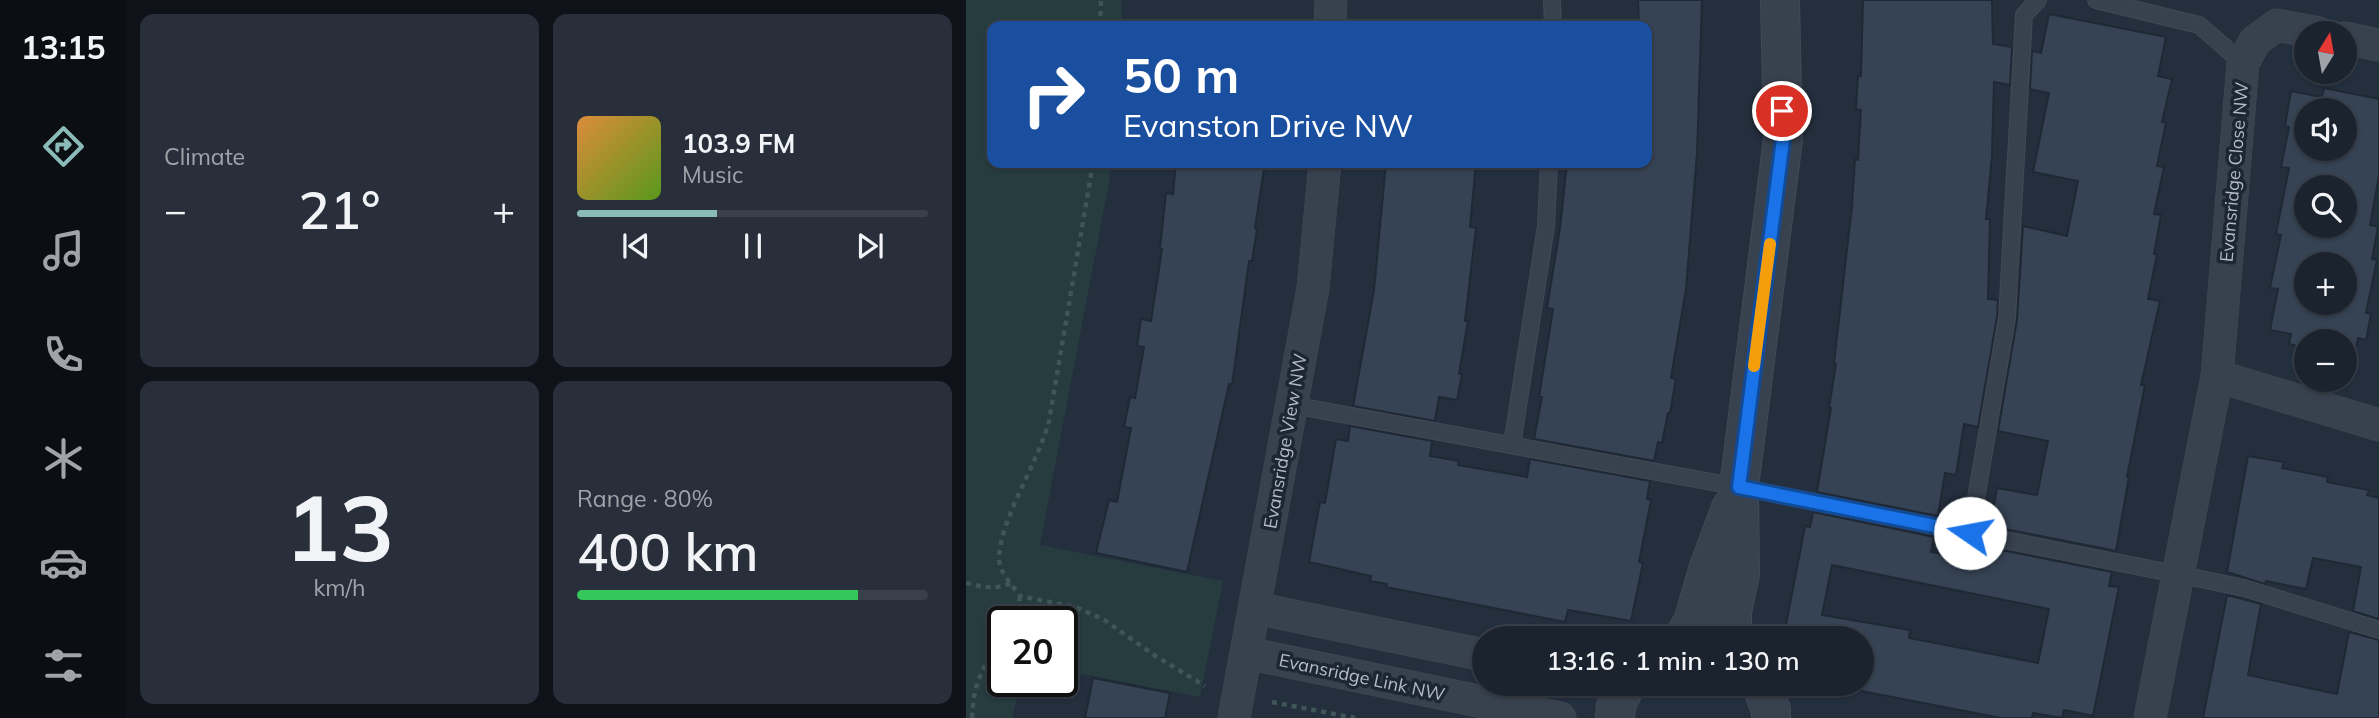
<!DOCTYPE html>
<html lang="en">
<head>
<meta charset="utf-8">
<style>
  :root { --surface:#1b232e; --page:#282f3a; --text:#f1f3f6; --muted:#a0a4aa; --line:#39404a; --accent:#8bbbb9 }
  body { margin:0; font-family:Mulish,sans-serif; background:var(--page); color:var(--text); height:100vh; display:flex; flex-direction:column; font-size:26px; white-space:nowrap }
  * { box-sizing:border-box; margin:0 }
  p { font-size:23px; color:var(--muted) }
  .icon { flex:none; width:38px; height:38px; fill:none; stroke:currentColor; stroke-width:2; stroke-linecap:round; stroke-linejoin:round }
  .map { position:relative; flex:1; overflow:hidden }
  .side { display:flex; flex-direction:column; gap:14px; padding:14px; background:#0f1319; width:840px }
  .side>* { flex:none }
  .top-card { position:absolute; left:21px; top:21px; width:665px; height:147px; border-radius:14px; box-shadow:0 2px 5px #0004,0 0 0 2px var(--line); background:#1a4fa0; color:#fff; overflow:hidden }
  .needle { width:46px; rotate:11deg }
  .controls { position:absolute; left:1328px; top:21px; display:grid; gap:14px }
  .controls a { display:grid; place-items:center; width:63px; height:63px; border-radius:50%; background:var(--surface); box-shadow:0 2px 5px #0004,0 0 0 2px var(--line); font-size:35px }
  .speed { position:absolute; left:21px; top:606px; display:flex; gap:14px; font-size:35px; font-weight:700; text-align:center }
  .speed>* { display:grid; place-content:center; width:91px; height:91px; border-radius:50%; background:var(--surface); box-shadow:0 2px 5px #0004,0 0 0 2px var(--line); line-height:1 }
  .speed .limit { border:4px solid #111; border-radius:10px; background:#fff; color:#111 }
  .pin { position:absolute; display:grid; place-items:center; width:60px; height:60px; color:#fff; margin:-30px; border:4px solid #fff; border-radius:50%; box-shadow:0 2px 7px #0007 }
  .me { position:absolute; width:77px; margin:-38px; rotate:282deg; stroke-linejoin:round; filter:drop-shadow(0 0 5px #0008) }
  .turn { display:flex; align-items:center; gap:24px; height:147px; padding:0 21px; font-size:32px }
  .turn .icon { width:91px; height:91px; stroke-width:2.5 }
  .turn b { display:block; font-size:49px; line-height:60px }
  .big { font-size:52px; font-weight:600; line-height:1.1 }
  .side .tile { flex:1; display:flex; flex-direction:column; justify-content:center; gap:10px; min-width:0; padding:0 24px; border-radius:14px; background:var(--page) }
  .side .dial { align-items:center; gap:0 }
  .dial b { font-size:91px; line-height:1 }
  .song { display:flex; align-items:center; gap:21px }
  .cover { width:84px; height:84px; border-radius:10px; background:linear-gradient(135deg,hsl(30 70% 55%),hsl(90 70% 35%)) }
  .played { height:7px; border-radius:4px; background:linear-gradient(90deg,var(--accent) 40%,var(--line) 40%) }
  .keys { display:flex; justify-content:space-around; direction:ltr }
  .heat { display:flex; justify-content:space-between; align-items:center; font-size:38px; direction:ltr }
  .charge { height:10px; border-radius:5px; background:linear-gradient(90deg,#34c759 80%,var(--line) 0) }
  .side .tiles { flex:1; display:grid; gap:14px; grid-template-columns:repeat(2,1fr) }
  .trip { position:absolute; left:506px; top:626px; width:402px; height:70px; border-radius:35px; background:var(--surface); box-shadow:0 2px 5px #0004,0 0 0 2px var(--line); font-weight:600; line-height:70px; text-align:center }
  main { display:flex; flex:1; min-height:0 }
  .tab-bar { display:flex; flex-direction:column; width:126px; justify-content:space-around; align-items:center; background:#0b0e12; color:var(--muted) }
  .tab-bar .icon { width:49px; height:49px }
  .tab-bar .selected { color:var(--accent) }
  .tab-bar b { font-size:32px; color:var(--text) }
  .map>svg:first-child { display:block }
  .green { fill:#263c3f }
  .building { fill:#364354; stroke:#1f2835; stroke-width:2; fill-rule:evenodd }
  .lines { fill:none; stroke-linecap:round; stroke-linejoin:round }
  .service-casing { stroke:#414a57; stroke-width:18 }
  .minor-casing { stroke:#414a57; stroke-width:33 }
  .tertiary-casing { stroke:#414a57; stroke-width:40 }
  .path { stroke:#3f5557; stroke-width:4.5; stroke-dasharray:5 5; stroke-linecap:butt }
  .service { stroke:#38414e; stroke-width:16 }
  .minor { stroke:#38414e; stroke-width:32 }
  .tertiary { stroke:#38414e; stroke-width:38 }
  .route-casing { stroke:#114b97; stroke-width:18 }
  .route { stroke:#1a73e8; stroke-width:12 }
  .slow { stroke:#f59e0b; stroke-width:12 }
  .labels { text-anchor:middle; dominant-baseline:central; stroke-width:7; stroke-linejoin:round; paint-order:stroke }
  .street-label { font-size:18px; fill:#b4bcc9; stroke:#1d2633 }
</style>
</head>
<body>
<main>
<nav class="tab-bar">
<b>13:15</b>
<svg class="icon selected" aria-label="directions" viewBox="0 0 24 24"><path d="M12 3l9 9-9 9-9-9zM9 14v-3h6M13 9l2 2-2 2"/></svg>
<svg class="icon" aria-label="music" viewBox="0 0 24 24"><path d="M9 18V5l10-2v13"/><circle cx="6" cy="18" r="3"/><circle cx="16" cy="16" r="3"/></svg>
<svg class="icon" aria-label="phone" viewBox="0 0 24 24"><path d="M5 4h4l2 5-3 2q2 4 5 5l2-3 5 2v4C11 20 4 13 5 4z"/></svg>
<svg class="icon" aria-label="climate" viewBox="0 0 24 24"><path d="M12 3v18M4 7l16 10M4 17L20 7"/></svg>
<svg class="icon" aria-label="car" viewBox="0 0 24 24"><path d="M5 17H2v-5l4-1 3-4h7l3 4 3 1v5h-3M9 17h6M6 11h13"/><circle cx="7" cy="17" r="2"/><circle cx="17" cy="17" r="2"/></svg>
<svg class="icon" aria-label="filters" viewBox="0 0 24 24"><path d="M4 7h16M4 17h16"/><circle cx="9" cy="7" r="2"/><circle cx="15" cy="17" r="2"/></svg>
</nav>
<section class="side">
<div class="tiles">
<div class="tile"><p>Climate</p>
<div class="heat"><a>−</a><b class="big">21°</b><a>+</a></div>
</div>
<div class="tile">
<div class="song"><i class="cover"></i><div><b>103.9 FM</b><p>Music</p></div></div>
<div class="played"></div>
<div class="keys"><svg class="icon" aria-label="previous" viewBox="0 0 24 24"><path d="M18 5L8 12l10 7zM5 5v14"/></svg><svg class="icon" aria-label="pause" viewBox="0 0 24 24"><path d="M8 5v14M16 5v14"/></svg><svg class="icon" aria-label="next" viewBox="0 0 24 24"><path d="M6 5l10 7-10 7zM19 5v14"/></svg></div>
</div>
<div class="tile dial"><b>13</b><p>km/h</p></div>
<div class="tile"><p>Range · 80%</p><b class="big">400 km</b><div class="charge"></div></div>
</div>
</section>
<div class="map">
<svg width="1413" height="718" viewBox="0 0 1413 718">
  <rect width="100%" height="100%" fill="#242f3e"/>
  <!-- green -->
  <path class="green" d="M0,0H155L156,26H26V163H145L143,183L74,545L257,581L234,697L96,670V621H37V681H55L46,718H0Z"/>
  <!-- building -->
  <path class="building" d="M672,0H736L731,153L720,289L705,378L710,379L704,413H702L696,443L692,442L688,461L568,439L576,397H573L587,309L581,308L594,228L601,163H681V26H673Z
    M897,0H1026L1027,44L1046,47L1044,85L1028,82L1026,156L1020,219H1024L1022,299L1032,300L1031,317L1012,427L998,424L990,475L979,473L972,516L851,492L865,408H863L870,364L868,363L886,206L889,159L892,160L895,110L890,109L892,76H895Z
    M1083,14L1200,37L1192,76L1206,79L1196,122L1200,123L1191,166L1198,167L1188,214L1195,215L1188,254H1191L1182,299L1194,301L1175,385H1179L1161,477H1163L1150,551L1024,526L1031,488L1071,495L1082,441L1032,431L1051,320L1057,226L1101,236L1112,181L1067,172L1083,93L1064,89L1066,51L1075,53Z
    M1358,88L1413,99V176L1404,225L1412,227L1406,259L1411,260L1400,313L1405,314L1400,340L1392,338L1388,357L1379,355V341H1340V348L1323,344L1325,334L1304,330L1312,289L1304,288L1315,235L1310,234L1323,168L1315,167L1323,127L1319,126L1325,91L1356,97ZM1340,110H1379V149H1340ZM1340,187H1379V226H1340ZM1340,264H1379V303H1340Z
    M210,163H299L289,228L291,229L286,261H283L266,385L263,384L221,572L130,553L143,500L151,502L165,428L158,427L164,397L169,398L178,347L171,346L175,319L185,321L196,249L194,248L200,193L207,194Z
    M420,163H510L504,227L510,228L499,321H502L493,374H496L491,400L473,397L469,421L387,406L408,290Z
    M384,426L466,441L464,456L493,461L492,465L521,470L561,477L564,459L684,481L681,499L685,500L673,562L677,563L665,621L602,610L599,622L420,587L421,584L404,581L405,576L343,562L354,502L359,503L370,439L382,441Z
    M1282,456L1318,462L1316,468L1362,477L1361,482L1403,490L1401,495L1413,498V619L1387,611L1395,567L1347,558L1340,589L1300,581L1299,584L1261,572Z
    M847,512L968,537L965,552L1018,561L1020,547L1146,572L1143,586L1153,587L1127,716L1098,710L1096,718L1067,713L1066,718H1035L885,689L886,686L878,684H896V639H847L848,636L819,630L839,526L844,527ZM866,565L1083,609L1072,663L943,638L944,630L856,615Z
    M1261,595L1295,604L1282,675L1371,694L1383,632L1413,640V718H1237Z
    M127,678L204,693L199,718H119Z"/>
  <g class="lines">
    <defs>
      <path id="service" d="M586,0L587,26
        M1130,0L1233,25L1277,63
        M326,405L773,487L1235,579L1278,588L1413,630
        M546,445L580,226L583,163
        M1004,533L1041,318L1058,15L1072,0"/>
      <path id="minor" d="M364,26L365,0
        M1379,38L1413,45
        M1251,376L1413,425
        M289,608L518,655
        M280,653L594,718
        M268,718L347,288L359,163
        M1184,718L1251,376L1277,63L1289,41L1311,25L1353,33"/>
      <path id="tertiary" d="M717,639L727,622L742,570L765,508
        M766,639V612L774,574L773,487L817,139L814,0
        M795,684L805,710V718
        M649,718L650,705L660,684"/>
    </defs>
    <!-- service casing -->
    <use href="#service" class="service-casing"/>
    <!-- minor casing -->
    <use href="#minor" class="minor-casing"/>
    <!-- tertiary casing -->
    <use href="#tertiary" class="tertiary-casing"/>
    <!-- path -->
    <path class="path" d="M134,26L135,0
      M127,163L83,421C73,461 33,521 33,559C33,572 47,586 54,596L109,607L137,619L188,655L239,686
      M0,583C17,587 29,590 45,583
      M50,621L54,596
      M306,702L389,718
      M6,718C8,680 15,670 37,641"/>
    <!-- service -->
    <use href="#service" class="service"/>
    <!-- minor -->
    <use href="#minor" class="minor"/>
    <!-- tertiary -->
    <use href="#tertiary" class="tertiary"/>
  </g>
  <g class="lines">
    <defs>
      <path id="route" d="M816,111L817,139L773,487L1004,533"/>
    </defs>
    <!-- route casing -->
    <use href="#route" class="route-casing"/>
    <!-- route -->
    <use href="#route" class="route"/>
    <!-- slow -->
    <path class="slow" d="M788,366L804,244"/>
  </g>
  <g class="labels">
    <!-- street labels -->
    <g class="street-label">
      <text transform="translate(1268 172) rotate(-85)">Evansridge Close NW</text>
      <text transform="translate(319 441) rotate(-80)">Evansridge View NW</text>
      <text transform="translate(396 677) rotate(12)">Evansridge Link NW</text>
    </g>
  </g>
</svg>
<div class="controls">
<a><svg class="needle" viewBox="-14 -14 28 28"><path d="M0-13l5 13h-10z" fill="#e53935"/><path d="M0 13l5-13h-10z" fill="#a0a4aa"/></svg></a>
<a><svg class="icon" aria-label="sound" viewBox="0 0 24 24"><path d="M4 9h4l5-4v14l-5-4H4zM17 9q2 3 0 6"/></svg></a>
<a><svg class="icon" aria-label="search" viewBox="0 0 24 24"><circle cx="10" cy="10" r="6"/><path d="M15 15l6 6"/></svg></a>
<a>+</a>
<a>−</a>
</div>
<div class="speed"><div class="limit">20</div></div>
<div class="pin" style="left:816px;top:111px;background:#d93025"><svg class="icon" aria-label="arrive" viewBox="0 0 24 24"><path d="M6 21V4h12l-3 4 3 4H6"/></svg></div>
<svg class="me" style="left:1004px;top:533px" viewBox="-20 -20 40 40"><circle r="19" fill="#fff"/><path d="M0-13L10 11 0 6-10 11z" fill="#1a73e8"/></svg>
<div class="trip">13:16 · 1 min · 130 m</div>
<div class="top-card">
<div class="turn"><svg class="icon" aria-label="right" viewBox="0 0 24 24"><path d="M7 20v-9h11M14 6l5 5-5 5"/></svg><div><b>50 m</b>Evanston Drive NW</div></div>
</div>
</div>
</main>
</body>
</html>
